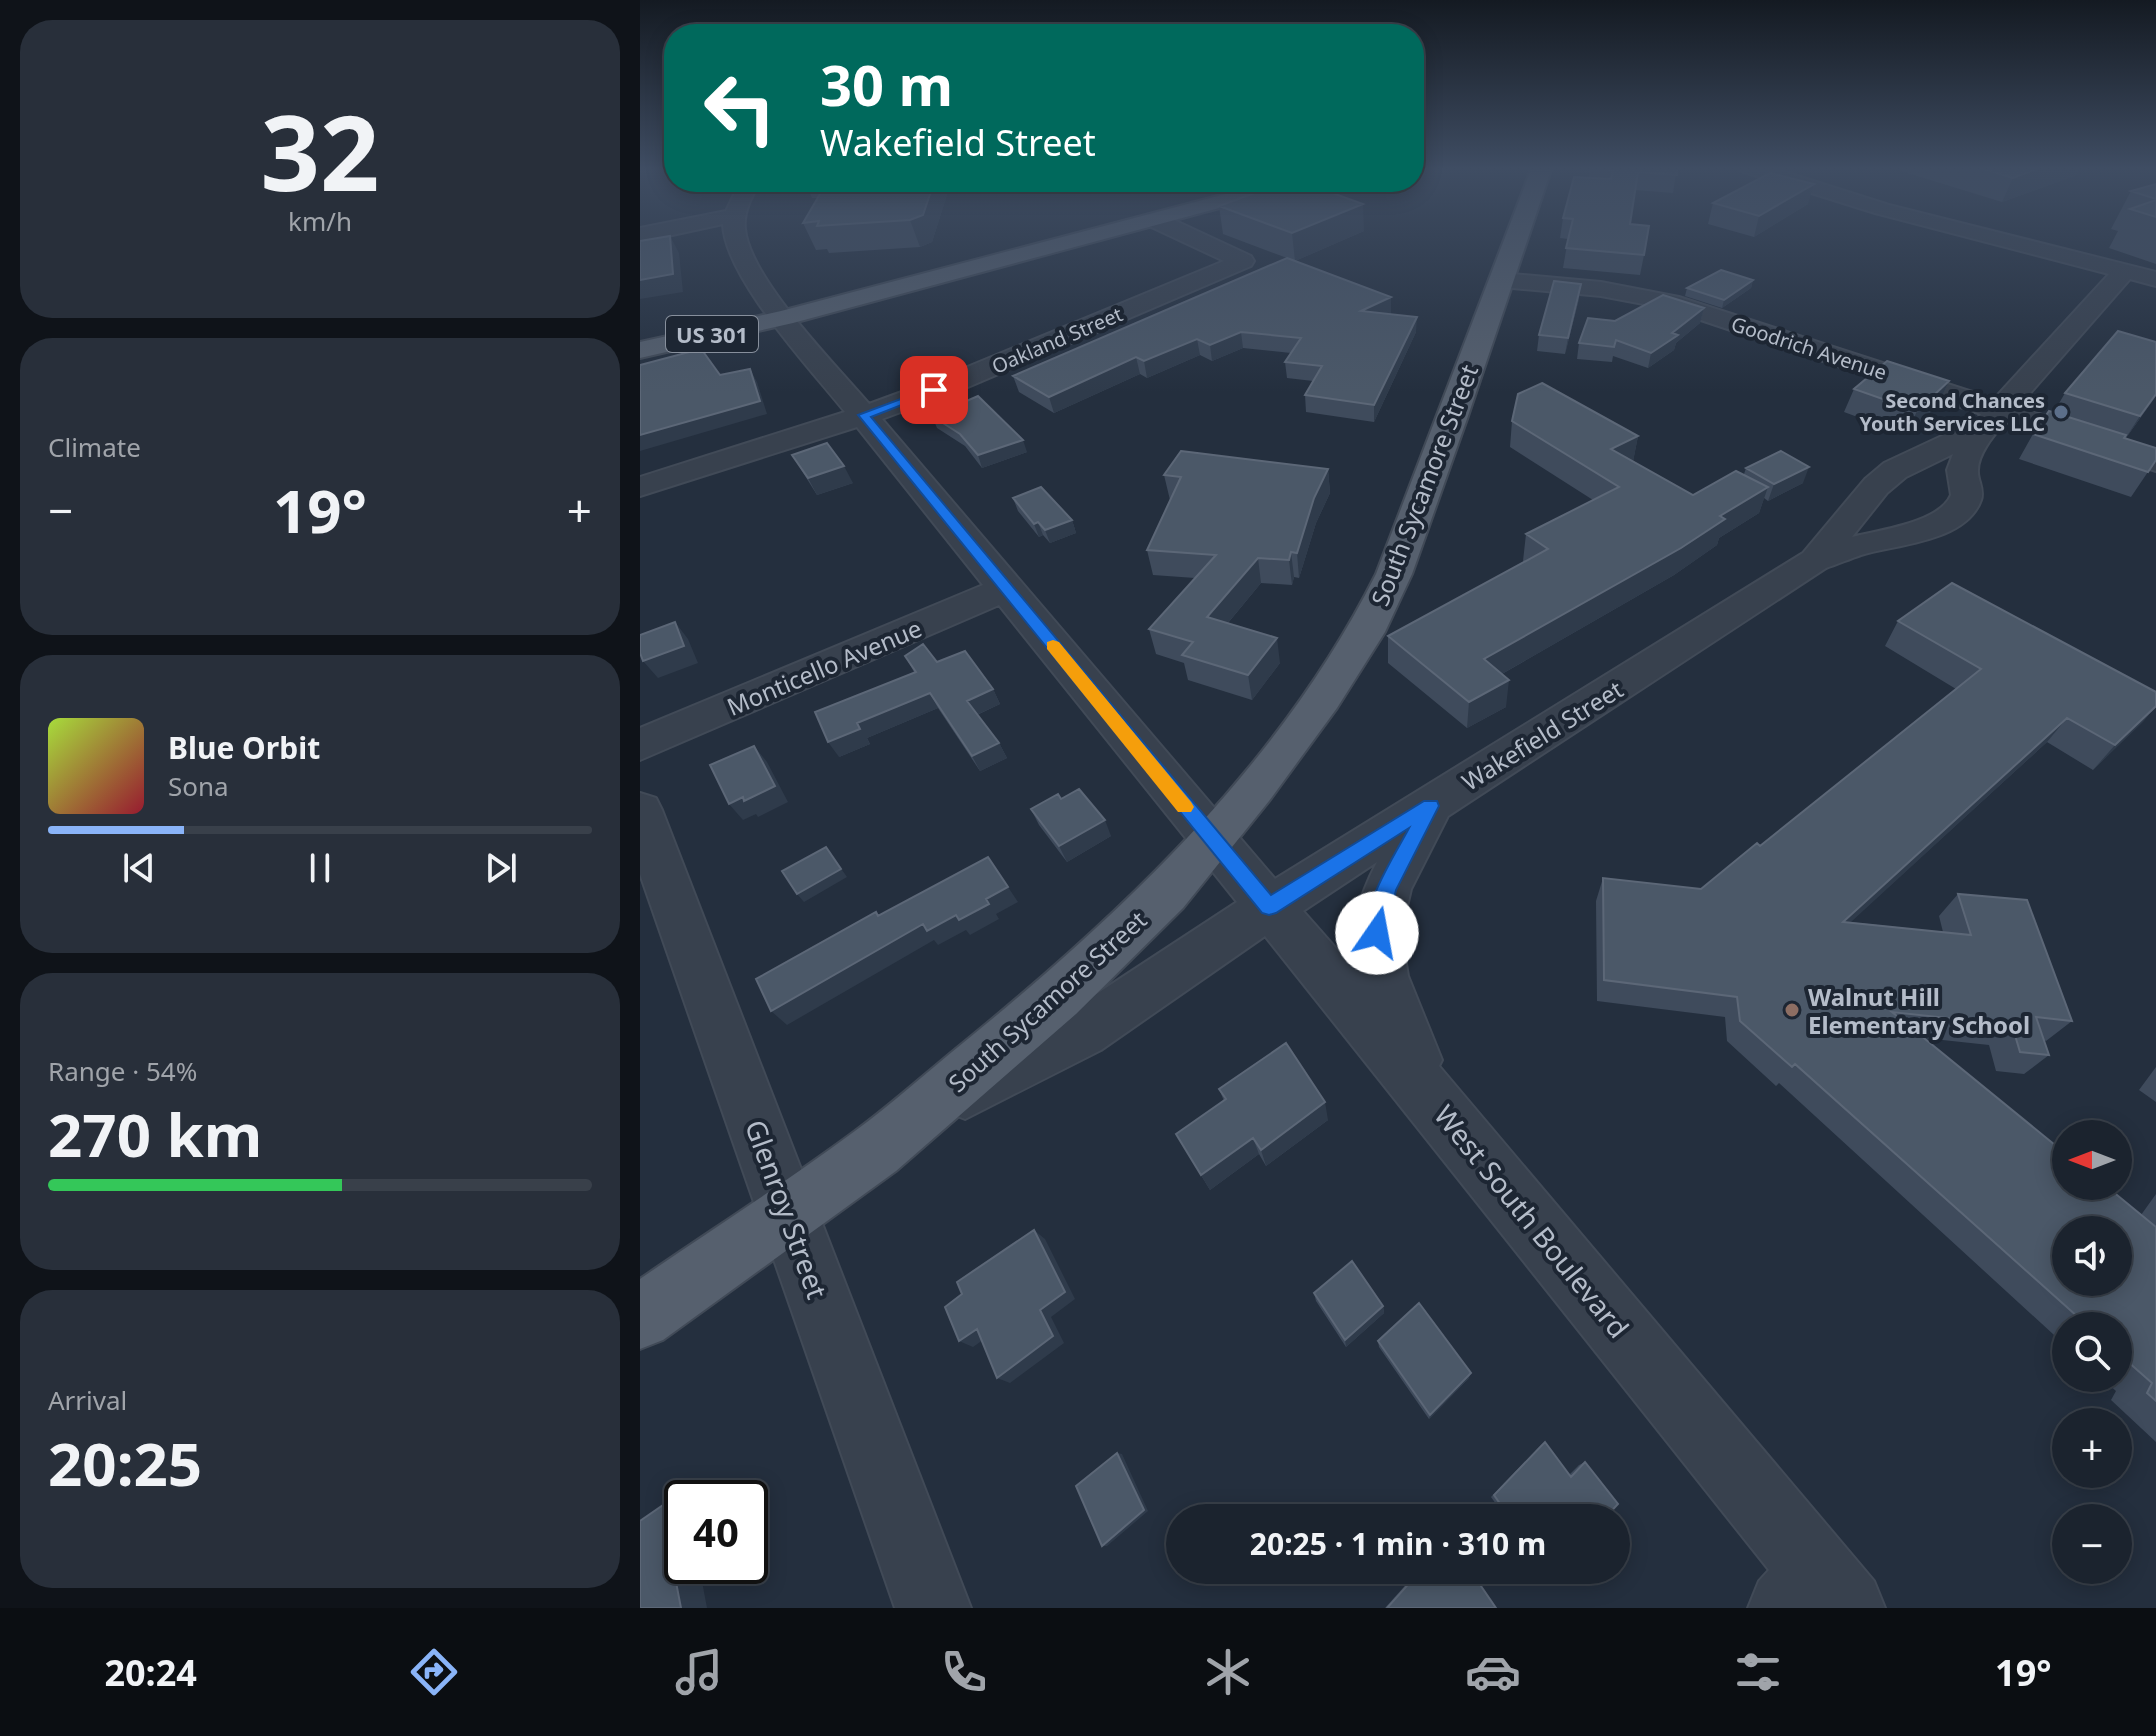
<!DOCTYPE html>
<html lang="en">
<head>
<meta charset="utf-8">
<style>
  :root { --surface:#1b232e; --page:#282f3a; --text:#f1f3f6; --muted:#a0a4aa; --line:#39404a; --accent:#8ab4f8 }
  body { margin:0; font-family:"Noto Sans",sans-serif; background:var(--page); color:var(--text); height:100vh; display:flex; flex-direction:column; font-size:30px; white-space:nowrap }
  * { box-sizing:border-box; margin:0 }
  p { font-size:26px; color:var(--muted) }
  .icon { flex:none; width:44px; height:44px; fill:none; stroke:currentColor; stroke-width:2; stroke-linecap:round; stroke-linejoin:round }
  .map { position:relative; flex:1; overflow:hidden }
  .details { display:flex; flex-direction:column; gap:20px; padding:20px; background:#0f1319; width:640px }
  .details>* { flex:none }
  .top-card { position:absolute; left:24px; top:24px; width:760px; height:168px; border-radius:32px; box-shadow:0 4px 20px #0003,0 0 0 2px var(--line); background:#00695c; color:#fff; overflow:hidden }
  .needle { width:52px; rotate:270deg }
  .tools { position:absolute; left:1412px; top:1120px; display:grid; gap:16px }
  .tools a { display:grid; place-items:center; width:80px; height:80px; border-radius:50%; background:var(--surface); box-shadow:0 4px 20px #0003,0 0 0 2px var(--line); font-size:40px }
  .speed { position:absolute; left:24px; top:1480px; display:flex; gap:16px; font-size:40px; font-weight:700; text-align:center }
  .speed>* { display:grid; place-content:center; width:104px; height:104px; border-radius:50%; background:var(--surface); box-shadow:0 4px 20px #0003,0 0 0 2px var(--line); line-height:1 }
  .speed .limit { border:4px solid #111; border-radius:12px; background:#fff; color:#111 }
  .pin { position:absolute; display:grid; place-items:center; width:68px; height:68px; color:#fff; margin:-34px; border-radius:16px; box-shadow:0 4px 12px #0006 }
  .me { position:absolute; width:88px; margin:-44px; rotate:12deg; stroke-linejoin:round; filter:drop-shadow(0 0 6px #0008) }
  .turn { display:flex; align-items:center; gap:28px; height:168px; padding:0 24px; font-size:36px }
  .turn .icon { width:104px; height:104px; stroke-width:2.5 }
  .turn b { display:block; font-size:56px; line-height:68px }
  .big { font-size:60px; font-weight:700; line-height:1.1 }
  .details .widget { flex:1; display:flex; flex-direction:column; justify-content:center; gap:12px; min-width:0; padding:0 28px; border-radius:32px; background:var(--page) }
  .details .dial { align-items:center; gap:0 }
  .dial b { font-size:104px; line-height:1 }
  .song { display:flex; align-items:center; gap:24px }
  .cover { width:96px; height:96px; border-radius:12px; background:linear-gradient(135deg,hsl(80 70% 55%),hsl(350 70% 35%)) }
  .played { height:8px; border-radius:4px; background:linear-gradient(90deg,var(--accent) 25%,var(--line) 25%) }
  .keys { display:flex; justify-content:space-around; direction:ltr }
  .heat { display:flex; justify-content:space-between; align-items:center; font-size:44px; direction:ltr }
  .charge { height:12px; border-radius:6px; background:linear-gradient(90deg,#34c759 54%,var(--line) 0) }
  .trip { position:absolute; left:526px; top:1504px; width:464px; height:80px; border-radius:40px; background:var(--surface); box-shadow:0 4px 20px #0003,0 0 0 2px var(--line); font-weight:700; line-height:80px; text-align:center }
  .tab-bar { display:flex; height:128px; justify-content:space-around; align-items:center; background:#0b0e12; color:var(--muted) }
  .tab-bar .icon { width:56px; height:56px }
  .tab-bar .current { color:var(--accent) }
  .tab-bar b { font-size:36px; color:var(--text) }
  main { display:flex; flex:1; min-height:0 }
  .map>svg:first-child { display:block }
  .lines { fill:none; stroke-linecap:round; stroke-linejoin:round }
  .minor-casing { stroke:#414a57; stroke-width:4 }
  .major-casing { stroke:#414a57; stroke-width:4 }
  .minor { fill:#38414e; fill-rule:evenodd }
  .major { fill:#56606e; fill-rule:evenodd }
  .wall { fill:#3f4b5c }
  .shaded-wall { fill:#2f3b4b }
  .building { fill:#4b5868; stroke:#5c6777; stroke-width:2; fill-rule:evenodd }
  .route { fill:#1a73e8; stroke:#114b97; stroke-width:2 }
  .slow { fill:#f59e0b }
  .service-dot { fill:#5c6f8a; stroke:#1d2633; stroke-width:3 }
  .education-dot { fill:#8d6e63; stroke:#1d2633; stroke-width:3 }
  .labels { text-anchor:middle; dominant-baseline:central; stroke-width:8; stroke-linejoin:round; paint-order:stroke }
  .far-street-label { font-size:20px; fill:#b4bcc9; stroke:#1d2633 }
  .far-poi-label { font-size:20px; font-weight:bold; fill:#b4bcc9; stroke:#1d2633; text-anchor:end }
  .shield { fill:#1d2633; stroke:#878f9c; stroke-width:2 }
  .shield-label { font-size:22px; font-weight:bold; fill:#b4bcc9 }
  .street-label { font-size:24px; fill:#b4bcc9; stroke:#1d2633 }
  .poi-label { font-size:24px; font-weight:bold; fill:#b4bcc9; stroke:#1d2633; text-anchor:start }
  .near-street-label { font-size:28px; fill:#b4bcc9; stroke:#1d2633 }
</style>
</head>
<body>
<main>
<section class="details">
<div class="widget dial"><b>32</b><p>km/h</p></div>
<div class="widget"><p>Climate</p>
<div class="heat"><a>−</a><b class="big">19°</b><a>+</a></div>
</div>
<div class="widget">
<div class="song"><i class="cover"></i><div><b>Blue Orbit</b><p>Sona</p></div></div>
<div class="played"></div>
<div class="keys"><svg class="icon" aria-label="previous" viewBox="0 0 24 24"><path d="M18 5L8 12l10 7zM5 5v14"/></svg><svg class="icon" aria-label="pause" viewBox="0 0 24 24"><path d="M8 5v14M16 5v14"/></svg><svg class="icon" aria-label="next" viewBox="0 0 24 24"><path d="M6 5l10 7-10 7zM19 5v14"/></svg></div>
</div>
<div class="widget"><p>Range · 54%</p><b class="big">270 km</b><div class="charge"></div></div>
<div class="widget"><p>Arrival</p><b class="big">20:25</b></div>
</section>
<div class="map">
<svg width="1516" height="1608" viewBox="0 0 1516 1608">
  <rect width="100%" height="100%" fill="#242f3e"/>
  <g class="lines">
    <defs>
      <path id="minor" d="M1099,167H1129L1249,205L1516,272V286L1490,279L1378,407L1516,452V471L1365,422C1355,434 1338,453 1338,470C1337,480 1345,489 1341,500C1326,542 1257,544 1221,555C1209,559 1198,564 1186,568L808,816L771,889L761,933L768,976L802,1060L799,1066L1234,1581L1245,1608H1108L1119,1581L1129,1570L625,936L461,1050L325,1119L305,1111L297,1092L305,1073L423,1016L597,902L359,605L0,760V728L343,585L217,427L0,496V477L205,412C170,368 85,278 83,224L0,242V228L86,211L100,182H120C112,196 103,212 105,229C110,279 195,364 229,404L308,375L584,261L507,225L504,220L507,215H523L611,256L614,261L611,266L328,387L242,419L635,879L1163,553L1225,479L1244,463L1336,420L1341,414L1025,308L961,296L861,287L853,285L849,280L853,275L861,273L961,282L1039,297L1354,399L1469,274L1235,213L1101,171ZM1313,454L1307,470L1311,495C1299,523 1239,530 1212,537L1247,493L1266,477ZM737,862C718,899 709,930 716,971L663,911Z
        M0,793L16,798L22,810L331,1608H255L0,874Z"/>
      <path id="major" d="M892,167H912L828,416L772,574L745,632L697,708L629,801L543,908L436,1014L256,1171L23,1340L0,1349V1279C71,1230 145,1183 215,1131C252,1104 287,1072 323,1043C484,912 642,762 736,574Z
        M631,182H664L661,186L153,323L0,358V342L141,311Z"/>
    </defs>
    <!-- minor casing -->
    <use href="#minor" class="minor-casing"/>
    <!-- major casing -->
    <use href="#major" class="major-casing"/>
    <!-- minor -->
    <use href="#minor" class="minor"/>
    <!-- major -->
    <use href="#major" class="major"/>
  </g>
  <!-- wall -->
  <path class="wall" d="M950,167H1037L1033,193L995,190L990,224L1004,255L1000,275L923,268L928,239L920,238L923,218L949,178Z
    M1248,167H1441L1437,175L1362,202Z
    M165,182H311L292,242L280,247L189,253L187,249L176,250L163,223L178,198H172Z
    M1516,184V264L1469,248L1478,231L1471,229L1491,191Z
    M1073,203L1168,204L1114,237L1068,224Z
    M579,206L724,231L655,261L583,234Z
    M1113,280L1111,288L1082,308L1045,296L1047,288Z
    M751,297V313L749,314L776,332L734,422L666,412L665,395L673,381L647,378L645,362L651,353L603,348L572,361L560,355L507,378L500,374L414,413L379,392L373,376Z
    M939,299L925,354L897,351L899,335Z
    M1064,308L1060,323L1036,343L1034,350L1008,368L973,356L972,362L937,359L939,343L975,321Z
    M1516,342V396L1486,438L1516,460L1491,497L1379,459L1393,434L1414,412L1425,393Z
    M1309,381L1298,405L1266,435L1204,412L1214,389Z
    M292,416L387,452L342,468L325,446L297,428Z
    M872,421L998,436L993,461L1053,495L1104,474L1106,468L1163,483L1128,501L1124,498L1119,513L1079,538L1077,545L1034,575L862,674L866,707L827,728L748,663V636L884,562L883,561L886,534L953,500L870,447Z
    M152,455L213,483L177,495Z
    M688,469L690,493L676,523L659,578L654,577L652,585L621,583L588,623L640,663L612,700L548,680L544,663L516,654L509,629L555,578L513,575L507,550L530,500L524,475Z
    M373,498L432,520L436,533L410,543L403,535L399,537L378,511Z
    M1258,621L1516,692V707L1453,770L1407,742L1210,922L1303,932L1299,916L1318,894L1432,1021L1406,1041L1404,1040L1409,1055L1384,1074L1356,1071L1349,1045L1284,1038L1501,1215L1516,1194V1442L1471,1400L1476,1391L1461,1378H1478V1326H1426V1346L1139,1083L1136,1086L1087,1041L1085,1017L957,1001L956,901L963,878L1061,889L1120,846L1316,689L1245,646Z
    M265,656L297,662L353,689L360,704L337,715L359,743L367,758L340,771L298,708L227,738L230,744L199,757L274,672Z
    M421,799L471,836L427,862L399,825L391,809Z
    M1516,1067V1102L1499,1090Z
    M579,1089L688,1120L626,1166L619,1154L570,1190L536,1134L584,1101Z
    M674,1293L743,1306L744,1313L706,1347L676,1301Z
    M738,1341L829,1378L789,1419L739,1347Z
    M905,1442L929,1475L939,1465L945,1462L965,1518H866L851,1497L900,1446Z
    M779,1570H830L856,1608H745Z"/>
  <!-- shaded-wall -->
  <path class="shaded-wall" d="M1402,167H1441L1437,175L1362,202L1373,178Z
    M294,182H311L292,242L280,247L270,220Z
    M1174,184L1168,204L1114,237L1119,216Z
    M723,204L724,231L655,261L652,233Z
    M30,236L39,253L43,292L0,299V280Z
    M1113,280L1111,288L1082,308L1084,300Z
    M941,284L939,299L925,354L928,338Z
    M751,297V313L721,326V311Z
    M1064,308L1060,323L1036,343L1034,350L1008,368L1011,353L1032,333Z
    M777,317L776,332L734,422V405Z
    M601,332L603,348L572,361L570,345Z
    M557,339L560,355L507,378L504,361Z
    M496,357L500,374L414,413L409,397Z
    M110,369L117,382L127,414L0,451V435Z
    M1309,381L1298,405L1266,435L1277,411Z
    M1516,394V396L1485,439L1500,416Z
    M998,436L993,462L971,449Z
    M383,440L387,452L342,468L338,455Z
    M204,466L213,483L177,495L168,478Z
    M1169,467L1163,483L1128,501L1134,484Z
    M688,469L690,493L676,523L659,578L657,553L674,498Z
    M1128,487L1119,513L1079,538L1077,545L1034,575L841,686L844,659Z
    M432,520L436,533L410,543L405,530Z
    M398,522L403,535L399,537L394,524Z
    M651,552L654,577L652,585L649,560Z
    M618,558L621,583L572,642L567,617Z
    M35,622L48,639L58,663L18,678L3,661Z
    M637,638L640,663L612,700L608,675Z
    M869,680L866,707L827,728L829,702Z
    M353,689L360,704L334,716L327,701Z
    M290,693L298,708L227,738L230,744L199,757L188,742L217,723Z
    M1516,706L1503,722L1453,770L1475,745Z
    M1427,718L1407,742L1187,944L1203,922Z
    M359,743L367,758L340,771L332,756Z
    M114,746L127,762L148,802L118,817L116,814L103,820L89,804Z
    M465,820L471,836L427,862L419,846Z
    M186,847L207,877L164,902L157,894Z
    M368,887L378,902L356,914L359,919L330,935L326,930L298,945L294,940L147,1025L131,1011L283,924L346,899Z
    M685,1102L688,1120L626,1166L621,1150Z
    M613,1138L619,1154L570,1190L561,1175Z
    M394,1230L405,1239L435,1299L411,1317L424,1343L370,1383L357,1378L400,1310Z
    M743,1306L744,1313L706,1347L705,1340Z
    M337,1329L350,1335L333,1347L319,1341Z
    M831,1373L829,1378L789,1419L790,1415Z
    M477,1453L482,1454L508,1511L467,1546H462Z
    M55,1483L79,1485L82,1498H58Z
    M49,1566H74L61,1576L67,1608H41L35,1577Z"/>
  <!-- building -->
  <path class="building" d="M951,167H1037V175L998,172L990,224L1009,226L1004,255L926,248L933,219L923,218L934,177L971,179L973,170L951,168Z
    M1337,167H1402L1373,178Z
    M1130,173L1174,184L1119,216L1073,203Z
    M187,182H294L283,215L270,220L177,226L179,221L163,223Z
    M645,182H662L723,204L652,233L579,206Z
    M1516,184V199L1491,191Z
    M1516,200V217L1490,209Z
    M30,236L33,274L0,280V241Z
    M647,258L751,297L721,311L777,317L734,405L665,395L682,366L645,362L661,338L601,332L570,345L557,339L504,361L496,357L409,397L373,376Z
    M1081,270L1113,280L1084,300L1047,288Z
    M914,281L941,284L928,338L899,335Z
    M1023,295L1064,308L1032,333L1038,335L1011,353L976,340L974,347L939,343L948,318L975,321Z
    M1478,331L1516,342V394L1500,416L1425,393Z
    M62,350L80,375L110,369L120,401L0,435V365L53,351Z
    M1247,361L1309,381L1277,411L1214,389Z
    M902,383L998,436L971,449L1053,495L1096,471L1128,487L1080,516L1085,519L1041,548L844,659L869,680L829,702L748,636L908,549L886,534L979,487L872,421L878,394Z
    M338,396L383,440L338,455L320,434L292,416Z
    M1409,411L1486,435L1484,438L1516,448V460L1508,472L1393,434Z
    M187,443L204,466L168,478L152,455Z
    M541,451L688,469L674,498L657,553L651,552L649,560L618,558L567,617L637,638L608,675L542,655L553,642L509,629L576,555L507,550L541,477L524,475Z
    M1141,451L1169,467L1134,484L1106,468Z
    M401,487L432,520L405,530L398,522L394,524L373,498Z
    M1312,583L1516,692V706L1475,745L1427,718L1203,922L1331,935L1318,894L1387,900L1432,1021L1396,1017L1409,1055L1380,1052L1372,1025L1252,1012L1426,1154V1186H1466L1516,1227V1401L1507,1393L1512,1383L1478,1353V1326H1448L1155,1064L1152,1067L1100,1021L1097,997L964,980L963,878L1061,889L1117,843L1120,846L1341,669L1258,621ZM1426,1230H1478V1282H1426Z
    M35,622L44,646L3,661L0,653V635Z
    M283,644L297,662L325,651L353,689L327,701L359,743L332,756L290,693L217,723L220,729L188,742L175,712L276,672L265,656Z
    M114,746L135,786L104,801L103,797L89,804L70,765Z
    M439,789L465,820L419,846L391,809L418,794L421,799Z
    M186,847L201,869L157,894L142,871Z
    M348,857L368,887L346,899L349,904L319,920L316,915L287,931L283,924L131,1011L116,979L236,912L238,916Z
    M646,1043L685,1102L621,1150L613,1138L561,1175L536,1134L586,1099L579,1089Z
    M394,1230L425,1292L400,1310L413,1336L357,1378L337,1329L319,1341L305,1307L322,1294L317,1282Z
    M712,1261L743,1306L705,1340L674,1293Z
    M779,1303L831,1373L790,1415L738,1341Z
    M905,1442L931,1477L945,1462L978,1504L965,1518H870L854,1495Z
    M477,1453L504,1510L462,1546L436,1486Z
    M55,1483L58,1498H42V1566H49L35,1577L41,1608H0V1521Z
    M781,1570H830L856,1608H747Z"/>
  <!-- sky -->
  <linearGradient id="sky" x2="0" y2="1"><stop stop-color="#141a22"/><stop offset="0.43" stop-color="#3f4d63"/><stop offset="1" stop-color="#3f4d63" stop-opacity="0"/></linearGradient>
  <rect width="1516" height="392" fill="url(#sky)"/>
  <!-- route -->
  <path class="route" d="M290,388L300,390L231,417L631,895L784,801H797L799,806L756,890L745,939L737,941L730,939C717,911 756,853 769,828L636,913L629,915L622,913L218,415Z"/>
  <!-- slow -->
  <path class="slow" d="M413,640L419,642L551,802L554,807L551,812H538L407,649V642Z"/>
  <!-- markers -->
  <circle class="service-dot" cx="1421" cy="412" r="8"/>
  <circle class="education-dot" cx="1152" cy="1010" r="8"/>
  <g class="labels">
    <!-- far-street labels -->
    <g class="far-street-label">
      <text transform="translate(417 340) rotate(-23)">Oakland Street</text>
      <text transform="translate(1169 348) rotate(18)">Goodrich Avenue</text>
    </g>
    <!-- far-poi labels -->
    <g class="far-poi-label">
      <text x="1405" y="400">Second Chances<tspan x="1405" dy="23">Youth Services LLC</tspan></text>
    </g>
    <!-- shield labels -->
    <rect class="shield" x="26" y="316" width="92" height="36" rx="6"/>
    <g class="shield-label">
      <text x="72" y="334">US 301</text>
    </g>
    <!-- street labels -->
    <g class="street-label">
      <text transform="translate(784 485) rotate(-69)">South Sycamore Street</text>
      <text transform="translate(184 667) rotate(-23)">Monticello Avenue</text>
      <text transform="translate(902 735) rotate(-32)">Wakefield Street</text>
      <text transform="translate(407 1001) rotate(-42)">South Sycamore Street</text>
    </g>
    <!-- poi labels -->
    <g class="poi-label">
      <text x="1168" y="996">Walnut Hill<tspan x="1168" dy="28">Elementary School</tspan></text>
    </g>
    <!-- near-street labels -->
    <g class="near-street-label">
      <text transform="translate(147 1209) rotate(70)">Glenroy Street</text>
      <text transform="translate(892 1221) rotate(51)">West South Boulevard</text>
    </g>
  </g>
</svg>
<div class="tools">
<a><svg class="needle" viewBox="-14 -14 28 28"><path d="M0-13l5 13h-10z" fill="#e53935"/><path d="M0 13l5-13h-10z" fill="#a0a4aa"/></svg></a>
<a><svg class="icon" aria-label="sound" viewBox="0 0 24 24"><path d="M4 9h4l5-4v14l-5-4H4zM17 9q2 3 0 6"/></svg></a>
<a><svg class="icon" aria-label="search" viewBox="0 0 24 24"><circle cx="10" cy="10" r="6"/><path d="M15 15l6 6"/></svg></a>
<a>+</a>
<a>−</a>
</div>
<div class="speed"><div class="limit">40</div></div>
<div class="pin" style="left:294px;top:390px;background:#d93025"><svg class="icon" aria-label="arrive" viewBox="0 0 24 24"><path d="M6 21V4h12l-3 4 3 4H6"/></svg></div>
<svg class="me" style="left:737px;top:933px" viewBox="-20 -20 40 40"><circle r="19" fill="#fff"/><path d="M0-13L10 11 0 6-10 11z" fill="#1a73e8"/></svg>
<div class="trip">20:25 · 1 min · 310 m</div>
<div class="top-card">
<div class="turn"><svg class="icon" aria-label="left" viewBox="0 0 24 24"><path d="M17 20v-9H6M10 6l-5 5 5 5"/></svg><div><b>30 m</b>Wakefield Street</div></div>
</div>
</div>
</main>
<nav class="tab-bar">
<b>20:24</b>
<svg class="icon current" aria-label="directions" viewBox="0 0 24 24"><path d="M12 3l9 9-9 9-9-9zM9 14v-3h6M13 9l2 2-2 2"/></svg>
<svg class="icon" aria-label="music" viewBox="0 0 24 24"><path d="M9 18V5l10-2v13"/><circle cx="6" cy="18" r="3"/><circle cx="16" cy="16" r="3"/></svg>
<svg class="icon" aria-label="phone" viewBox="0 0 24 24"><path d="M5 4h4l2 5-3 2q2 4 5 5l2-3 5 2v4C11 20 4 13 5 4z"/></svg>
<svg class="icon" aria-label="climate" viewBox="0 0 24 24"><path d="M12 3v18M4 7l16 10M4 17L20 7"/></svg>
<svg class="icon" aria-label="car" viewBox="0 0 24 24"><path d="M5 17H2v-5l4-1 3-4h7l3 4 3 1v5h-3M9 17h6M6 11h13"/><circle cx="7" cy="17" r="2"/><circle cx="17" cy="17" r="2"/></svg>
<svg class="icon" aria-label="filters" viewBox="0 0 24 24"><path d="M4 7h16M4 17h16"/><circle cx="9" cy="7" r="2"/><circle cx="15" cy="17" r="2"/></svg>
<b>19°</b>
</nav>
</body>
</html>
